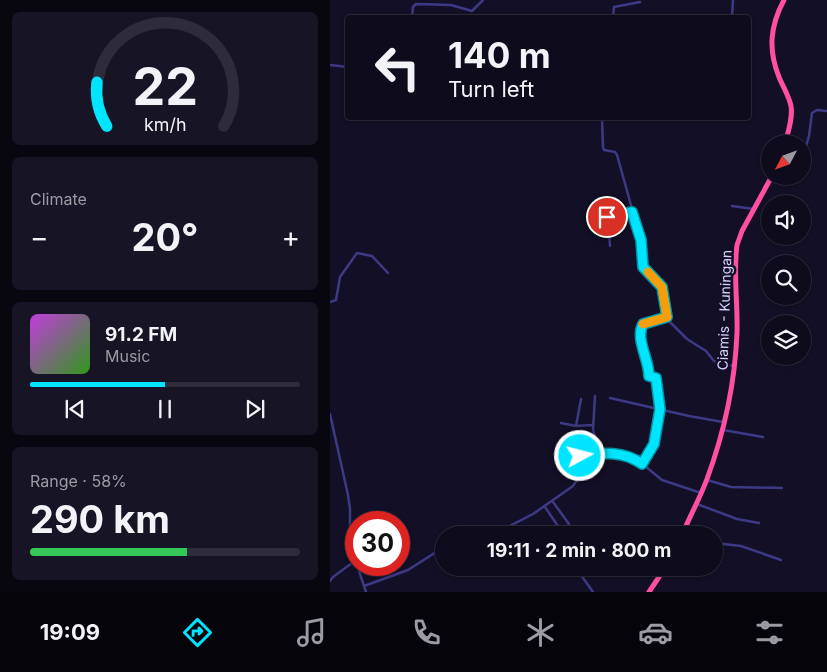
<!DOCTYPE html>
<html lang="en">
<head>
<meta charset="utf-8">
<style>
  :root { --surface:#0e0b1c; --page:#171425; --text:#f1f3f6; --muted:#9b9ba3; --line:#2e2b3b; --accent:#00e5ff }
  body { margin:0; font-family:Inter,sans-serif; background:var(--page); color:var(--text); height:100vh; display:flex; flex-direction:column; font-size:19px; white-space:nowrap }
  * { box-sizing:border-box; margin:0 }
  p { font-size:16px; color:var(--muted) }
  .icon { flex:none; width:28px; height:28px; fill:none; stroke:currentColor; stroke-width:2; stroke-linecap:round; stroke-linejoin:round }
  .map { position:relative; flex:1; overflow:hidden }
  .side { display:flex; flex-direction:column; gap:12px; padding:12px; background:#08060f; width:330px }
  .side>* { flex:none }
  .top-card { position:absolute; left:15px; top:15px; width:406px; height:105px; border-radius:5px; box-shadow:0 1px 4px #0004,0 0 0 1px var(--line); background:#0e0b1c; color:var(--text); overflow:hidden }
  .needle { width:32px; rotate:229deg }
  .fabs { position:absolute; left:431px; top:135px; display:grid; gap:10px }
  .fabs a { display:grid; place-items:center; width:50px; height:50px; border-radius:50%; background:var(--surface); box-shadow:0 1px 4px #0004,0 0 0 1px var(--line); font-size:25px }
  .speed { position:absolute; left:15px; top:511px; display:flex; gap:10px; font-size:25px; font-weight:700; text-align:center }
  .speed>* { display:grid; place-content:center; width:65px; height:65px; border-radius:50%; background:var(--surface); box-shadow:0 1px 4px #0004,0 0 0 1px var(--line); line-height:1 }
  .speed .limit { border:8px solid #d22; background:#fff; color:#111 }
  .pin { position:absolute; display:grid; place-items:center; width:42px; height:42px; color:#fff; margin:-21px; border:2px solid #fff; border-radius:50%; box-shadow:0 1px 5px #0007 }
  .me { position:absolute; width:55px; margin:-28px; rotate:83deg; stroke-linejoin:round; filter:drop-shadow(0 0 4px #0008) }
  .turn { display:flex; align-items:center; gap:18px; height:105px; padding:0 20px; font-size:22px }
  .turn .icon { width:65px; height:65px; stroke-width:2.5 }
  .turn b { display:block; font-size:35px; line-height:42px }
  .big { font-size:38px; font-weight:700; line-height:1.1 }
  .side .tile { flex:1; display:flex; flex-direction:column; justify-content:center; gap:8px; min-width:0; padding:0 18px; border-radius:8px; background:var(--page) }
  .side .dial { align-items:center; gap:0 }
  .dial svg { height:130px; overflow:visible; fill:none; stroke:var(--line); stroke-width:7; stroke-linecap:round; text-anchor:middle }
  .dial text { fill:var(--text); stroke:none }
  .song { display:flex; align-items:center; gap:15px }
  .cover { width:60px; height:60px; border-radius:8px; background:linear-gradient(135deg,hsl(290 70% 55%),hsl(110 70% 35%)) }
  .played { height:5px; border-radius:2px; background:linear-gradient(90deg,var(--accent) 50%,var(--line) 50%) }
  .keys { display:flex; justify-content:space-around; direction:ltr }
  .heat { display:flex; justify-content:space-between; align-items:center; font-size:28px; direction:ltr }
  .charge { height:8px; border-radius:4px; background:linear-gradient(90deg,#34c759 58%,var(--line) 0) }
  .trip { position:absolute; left:105px; top:526px; width:288px; height:50px; border-radius:25px; background:var(--surface); box-shadow:0 1px 4px #0004,0 0 0 1px var(--line); font-weight:700; line-height:50px; text-align:center }
  .tab-bar { display:flex; height:80px; justify-content:space-around; align-items:center; background:#06040b; color:var(--muted) }
  .tab-bar .icon { width:35px; height:35px }
  .tab-bar .selected { color:var(--accent) }
  .tab-bar b { font-size:22px; color:var(--text) }
  main { display:flex; flex:1; min-height:0 }
  .map>svg:first-child { display:block }
  .lines { fill:none; stroke-linecap:round; stroke-linejoin:round }
  .street { stroke:#3d3a85; stroke-width:2.5 }
  .highway { stroke:#ff4fa3; stroke-width:5 }
  .route-casing { stroke:#0095a6; stroke-width:12 }
  .route { stroke:#00e5ff; stroke-width:9 }
  .slow { stroke:#f59e0b; stroke-width:9 }
  .labels { text-anchor:middle; dominant-baseline:central; stroke-width:5; stroke-linejoin:round; paint-order:stroke }
  .street-label { font-size:14px; fill:#d9d4ff; stroke:#130f26 }
</style>
</head>
<body>
<main>
<section class="side">
<div class="tile dial"><svg viewBox="0 0 100 80">
<path d="M14 69A42 42 0 1 1 86 69"/>
<path d="M14 69A42 42 0 0 1 8 42" stroke="#00e5ff"/>
<text x="50" y="56" font-size="32" font-weight="700">22</text>
<text x="50" y="72" font-size="11">km/h</text>
</svg></div>
<div class="tile"><p>Climate</p>
<div class="heat"><a>−</a><b class="big">20°</b><a>+</a></div>
</div>
<div class="tile">
<div class="song"><i class="cover"></i><div><b>91.2 FM</b><p>Music</p></div></div>
<div class="played"></div>
<div class="keys"><svg class="icon" aria-label="previous" viewBox="0 0 24 24"><path d="M18 5L8 12l10 7zM5 5v14"/></svg><svg class="icon" aria-label="pause" viewBox="0 0 24 24"><path d="M8 5v14M16 5v14"/></svg><svg class="icon" aria-label="next" viewBox="0 0 24 24"><path d="M6 5l10 7-10 7zM19 5v14"/></svg></div>
</div>
<div class="tile"><p>Range · 58%</p><b class="big">290 km</b><div class="charge"></div></div>
</section>
<div class="map">
<svg width="497" height="592" viewBox="0 0 497 592">
  <rect width="100%" height="100%" fill="#130f26"/>
  <g class="lines">
    <!-- street -->
    <path class="street" d="M82,18L83,7L86,4L121,5L142,11L153,0
      M283,18L284,7L310,2
      M402,18L403,0
      M0,65L18,67
      M272,118L273,147L274,150L285,152L287,155L311,241L313,267L331,287L335,297L336,314L339,321L357,339L376,351L384,361L403,366
      M472,160L479,136L482,113L487,110L497,111
      M402,206L424,209
      M280,246L278,216L302,212
      M0,302L6,300L10,277L27,253L42,256L58,273
      M265,396L263,430L270,453H290L310,462L332,480L371,493
      M280,398L359,416L393,422
      M251,399L246,426L263,425
      M0,414L18,495L20,509V527L26,561
      M231,423L246,426
      M393,430L433,437
      M313,464L324,445L330,409L326,378L319,376C319,359 311,344 311,327L314,323L336,317
      M377,480L401,487L452,488
      M223,502L239,524L237,528L232,532
      M367,504L407,519L429,523
      M215,507L234,535
      M162,535L203,514L243,486L247,480L246,458L270,453
      M384,543L411,546L451,560
      M27,565L36,592
      M204,568L208,573L218,568
      M246,568L263,592
      M0,581L3,577L26,560
      M34,586L78,570L114,547"/>
    <!-- highway -->
    <path class="highway" d="M454,0C440,26 438,50 449,77C453,87 459,96 461,106C463,118 458,132 455,144
      M352,535C360,516 370,498 377,479C394,433 405,382 407,333C408,304 403,273 407,245L412,231L442,176
      M319,592L335,568"/>
  </g>
  <g class="lines">
    <defs>
      <path id="route" d="M250,456C273,453 293,450 312,464L324,444L330,409L326,378L319,376C319,359 305,339 313,324L337,317L332,287L313,267L311,240L302,212L277,217"/>
    </defs>
    <!-- route casing -->
    <use href="#route" class="route-casing"/>
    <!-- route -->
    <use href="#route" class="route"/>
    <!-- slow -->
    <path class="slow" d="M313,324L337,317L332,287L318,272"/>
  </g>
  <g class="labels">
    <!-- street labels -->
    <g class="street-label">
      <text transform="translate(394 310) rotate(-88)">Ciamis - Kuningan</text>
    </g>
  </g>
</svg>
<div class="fabs">
<a><svg class="needle" viewBox="-14 -14 28 28"><path d="M0-13l5 13h-10z" fill="#e53935"/><path d="M0 13l5-13h-10z" fill="#9b9ba3"/></svg></a>
<a><svg class="icon" aria-label="sound" viewBox="0 0 24 24"><path d="M4 9h4l5-4v14l-5-4H4zM17 9q2 3 0 6"/></svg></a>
<a><svg class="icon" aria-label="search" viewBox="0 0 24 24"><circle cx="10" cy="10" r="6"/><path d="M15 15l6 6"/></svg></a>
<a><svg class="icon" aria-label="layers" viewBox="0 0 24 24"><path d="M12 4l9 5-9 5-9-5zM3 14l9 5 9-5"/></svg></a>
</div>
<div class="speed"><div class="limit">30</div></div>
<div class="pin" style="left:277px;top:217px;background:#d93025"><svg class="icon" aria-label="arrive" viewBox="0 0 24 24"><path d="M6 21V4h12l-3 4 3 4H6"/></svg></div>
<svg class="me" style="left:250px;top:456px" viewBox="-20 -20 40 40"><circle r="17" fill="#00e5ff" stroke="#fff" stroke-width="3"/><path d="M0-11L8 9 0 5-8 9z" fill="#fff"/></svg>
<div class="trip">19:11 · 2 min · 800 m</div>
<div class="top-card">
<div class="turn"><svg class="icon" aria-label="left" viewBox="0 0 24 24"><path d="M17 20v-9H6M10 6l-5 5 5 5"/></svg><div><b>140 m</b>Turn left</div></div>
</div>
</div>
</main>
<nav class="tab-bar">
<b>19:09</b>
<svg class="icon selected" aria-label="directions" viewBox="0 0 24 24"><path d="M12 3l9 9-9 9-9-9zM9 14v-3h6M13 9l2 2-2 2"/></svg>
<svg class="icon" aria-label="music" viewBox="0 0 24 24"><path d="M9 18V5l10-2v13"/><circle cx="6" cy="18" r="3"/><circle cx="16" cy="16" r="3"/></svg>
<svg class="icon" aria-label="phone" viewBox="0 0 24 24"><path d="M5 4h4l2 5-3 2q2 4 5 5l2-3 5 2v4C11 20 4 13 5 4z"/></svg>
<svg class="icon" aria-label="climate" viewBox="0 0 24 24"><path d="M12 3v18M4 7l16 10M4 17L20 7"/></svg>
<svg class="icon" aria-label="car" viewBox="0 0 24 24"><path d="M5 17H2v-5l4-1 3-4h7l3 4 3 1v5h-3M9 17h6M6 11h13"/><circle cx="7" cy="17" r="2"/><circle cx="17" cy="17" r="2"/></svg>
<svg class="icon" aria-label="filters" viewBox="0 0 24 24"><path d="M4 7h16M4 17h16"/><circle cx="9" cy="7" r="2"/><circle cx="15" cy="17" r="2"/></svg>
</nav>
</body>
</html>
